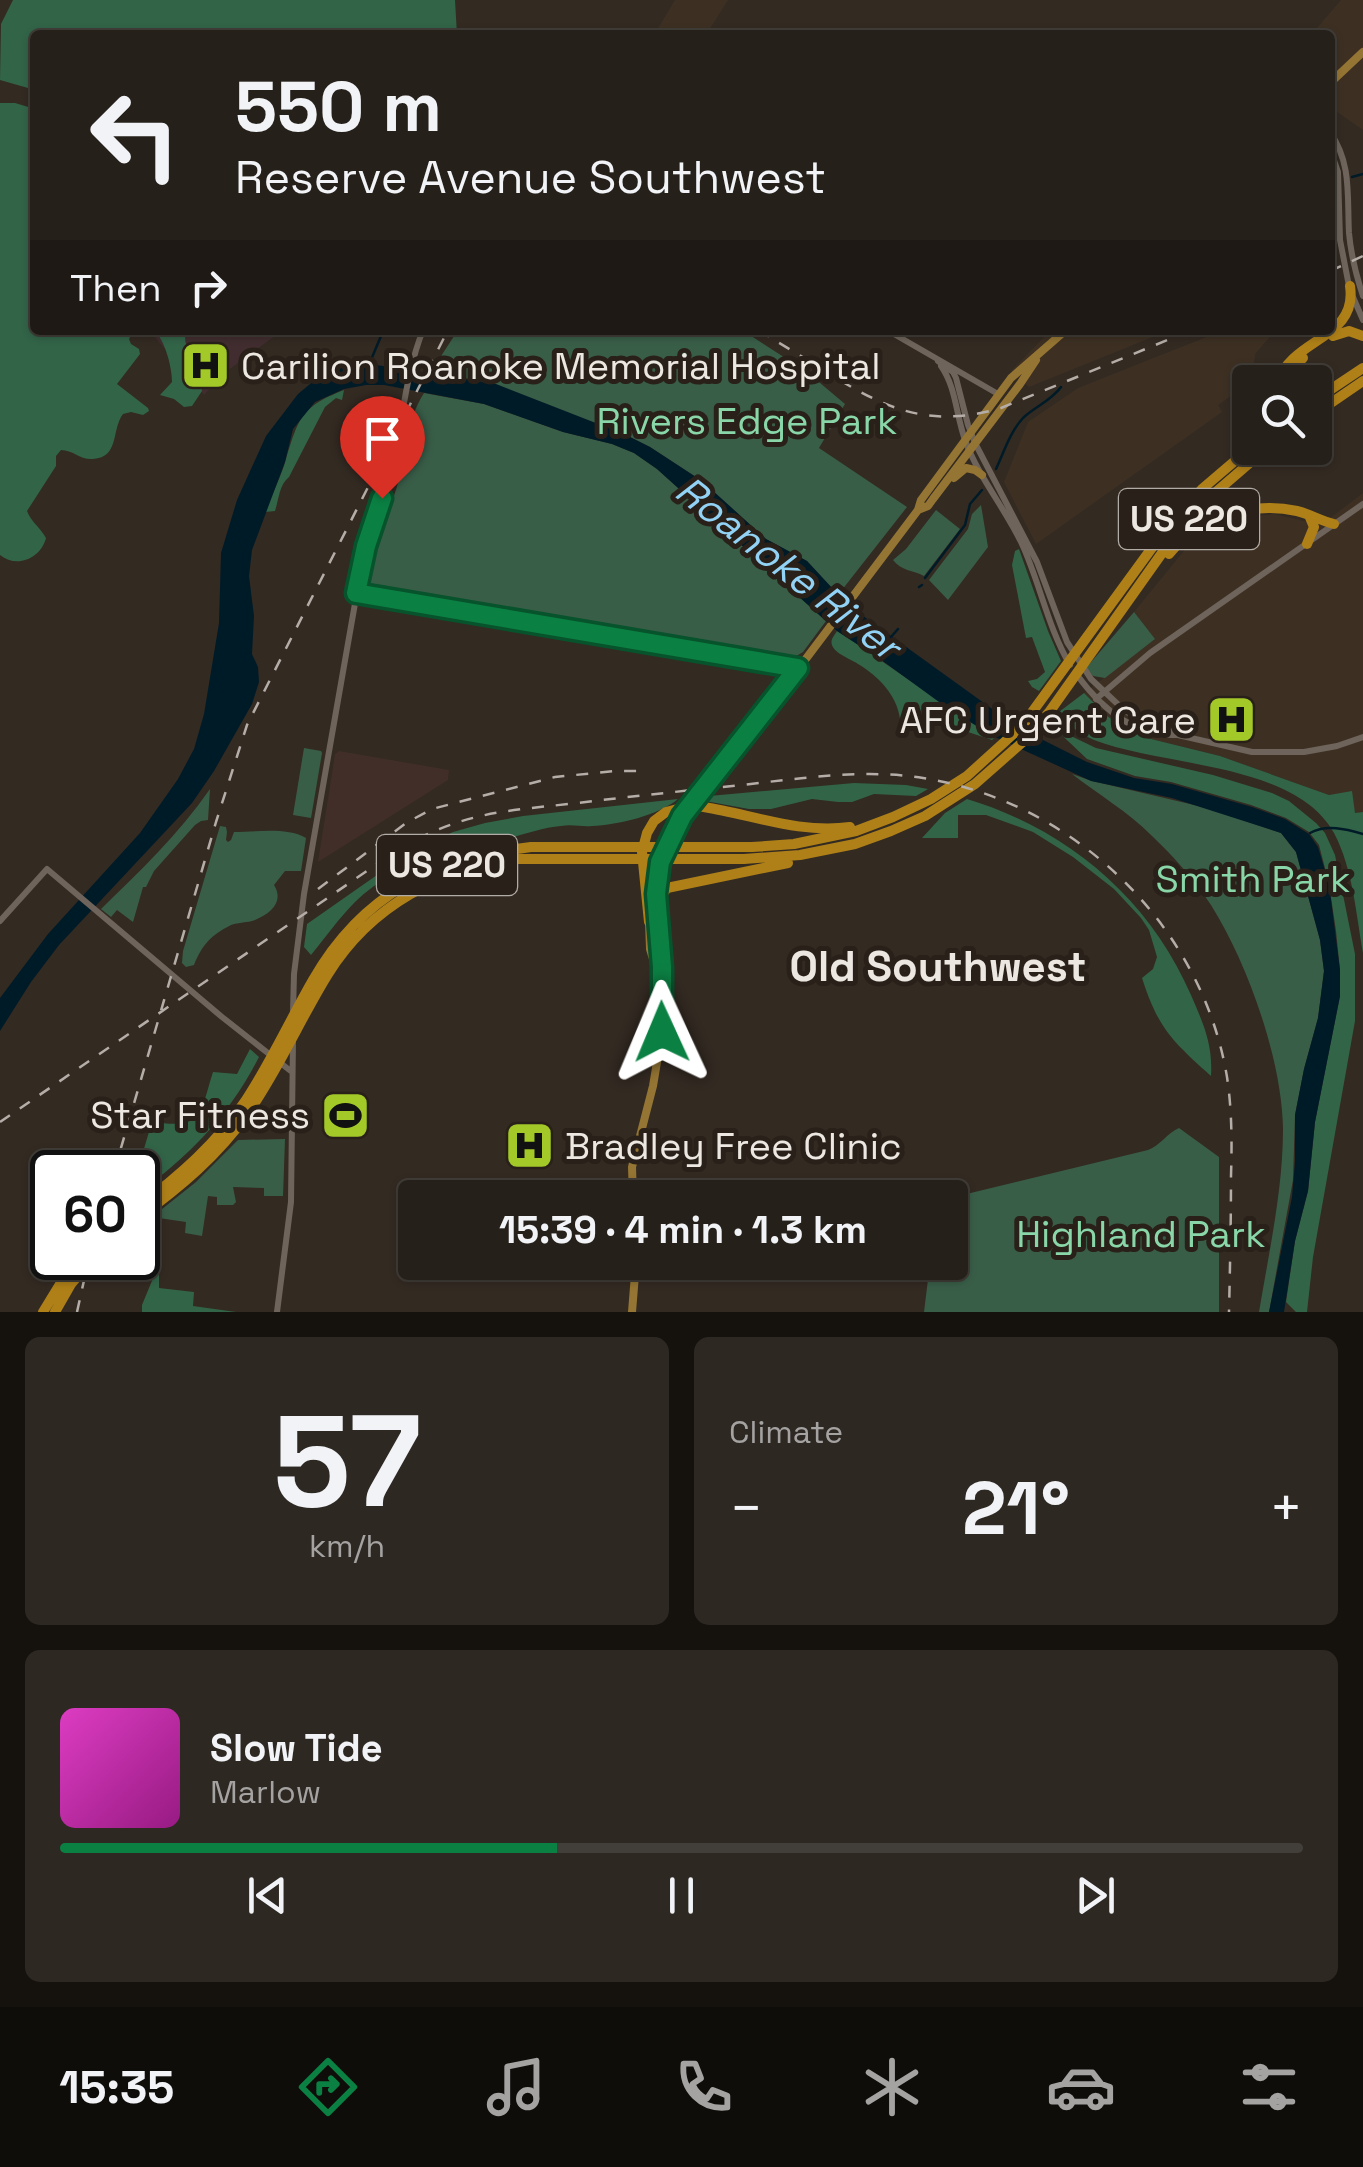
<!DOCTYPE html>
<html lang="en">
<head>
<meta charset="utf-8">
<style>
  :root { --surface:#26201a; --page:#2e2823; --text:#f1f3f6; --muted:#a4a3a2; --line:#423e39; --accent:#0b8043 }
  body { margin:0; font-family:"Space Grotesk",sans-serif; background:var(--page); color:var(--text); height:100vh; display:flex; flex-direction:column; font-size:38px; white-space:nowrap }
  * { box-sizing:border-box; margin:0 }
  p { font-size:32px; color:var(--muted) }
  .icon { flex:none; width:55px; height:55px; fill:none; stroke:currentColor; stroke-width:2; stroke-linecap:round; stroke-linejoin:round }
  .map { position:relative; height:1312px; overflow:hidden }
  .drawer { display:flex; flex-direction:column; gap:25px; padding:25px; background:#15120e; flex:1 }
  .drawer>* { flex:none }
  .hud { position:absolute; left:30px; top:30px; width:1305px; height:305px; border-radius:10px; box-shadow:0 2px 8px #0004,0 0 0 2px var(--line); background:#26201a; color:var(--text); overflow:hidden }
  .buttons { position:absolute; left:1232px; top:365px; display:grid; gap:20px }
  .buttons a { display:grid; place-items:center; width:100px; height:100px; border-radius:10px; background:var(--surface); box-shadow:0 2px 8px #0004,0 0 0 2px var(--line); font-size:50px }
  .speed { position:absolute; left:30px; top:1150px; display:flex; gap:20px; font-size:50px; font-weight:700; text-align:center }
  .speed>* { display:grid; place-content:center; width:130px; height:130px; border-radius:50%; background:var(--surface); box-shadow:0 2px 8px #0004,0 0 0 2px var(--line); line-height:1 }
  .speed .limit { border:5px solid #111; border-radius:15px; background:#fff; color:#111 }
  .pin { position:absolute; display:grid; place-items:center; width:85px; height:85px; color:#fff; margin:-102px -42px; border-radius:50% 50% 50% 0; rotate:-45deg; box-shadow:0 0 10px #0007 }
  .pin .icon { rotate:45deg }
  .me { position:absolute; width:110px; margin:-55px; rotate:359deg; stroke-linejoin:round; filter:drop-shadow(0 0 8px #0008) }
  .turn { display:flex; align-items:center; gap:35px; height:210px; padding:0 40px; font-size:45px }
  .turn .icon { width:130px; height:130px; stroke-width:2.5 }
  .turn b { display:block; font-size:70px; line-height:85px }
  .then { display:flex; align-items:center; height:95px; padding:0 40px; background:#0003; gap:20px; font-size:38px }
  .big { font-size:75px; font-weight:800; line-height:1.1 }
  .drawer .widget { flex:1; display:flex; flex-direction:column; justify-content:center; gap:15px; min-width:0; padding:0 35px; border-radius:15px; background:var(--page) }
  .drawer .dial { align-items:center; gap:0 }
  .dial b { font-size:130px; line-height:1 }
  .song { display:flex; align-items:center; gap:30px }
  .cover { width:120px; height:120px; border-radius:15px; background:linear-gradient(135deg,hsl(310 70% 55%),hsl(310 70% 35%)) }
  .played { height:10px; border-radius:5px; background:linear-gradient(90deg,var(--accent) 40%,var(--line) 40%) }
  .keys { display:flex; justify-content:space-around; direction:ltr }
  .heat { display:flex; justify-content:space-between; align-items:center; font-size:55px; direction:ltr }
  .drawer .tiles { flex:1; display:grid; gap:25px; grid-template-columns:1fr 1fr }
  .widget:last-child { grid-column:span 2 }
  .trip { position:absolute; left:398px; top:1180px; width:570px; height:100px; border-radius:10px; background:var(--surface); box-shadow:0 2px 8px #0004,0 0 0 2px var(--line); font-weight:800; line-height:100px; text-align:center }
  .tab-bar { display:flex; height:160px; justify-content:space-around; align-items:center; background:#0f0d0a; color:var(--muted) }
  .tab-bar .icon { width:70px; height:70px }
  .tab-bar .on { color:var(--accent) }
  .tab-bar b { font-size:45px; color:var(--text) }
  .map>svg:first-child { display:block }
  .built { fill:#3d3023 }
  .education { fill:#412e29 }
  .medical { fill:#412d30 }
  .green { fill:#395e48 }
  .forest { fill:#326448 }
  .water { fill:#001b28 }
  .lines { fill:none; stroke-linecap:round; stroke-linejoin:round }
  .stream { stroke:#001b28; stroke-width:2.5 }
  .secondary { stroke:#6e645b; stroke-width:6 }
  .primary { stroke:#957533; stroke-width:8 }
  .motorway { stroke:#af8018; stroke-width:10 }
  .rail { stroke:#b5aea8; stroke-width:2.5; stroke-dasharray:12 12; stroke-linecap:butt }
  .route-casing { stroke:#07532c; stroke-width:25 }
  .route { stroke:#0b8043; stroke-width:18 }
  .labels { text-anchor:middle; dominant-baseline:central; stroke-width:10; stroke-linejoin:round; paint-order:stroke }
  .shield { fill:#292119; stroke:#b2aca6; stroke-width:2.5 }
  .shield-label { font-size:35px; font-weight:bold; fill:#ede7e2 }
  .poi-label { font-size:38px; fill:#ede7e2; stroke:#292119; text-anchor:start }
  .park-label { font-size:38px; fill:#89d7a8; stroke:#292119 }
  .water-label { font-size:40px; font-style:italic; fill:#92d2f5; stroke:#292119 }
  .quarter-label { font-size:42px; font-weight:bold; fill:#ede7e2; stroke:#292119 }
</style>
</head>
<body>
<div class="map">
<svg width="1363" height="1312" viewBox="0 0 1363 1312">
  <rect width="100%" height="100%" fill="#332a22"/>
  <!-- built -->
  <path class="built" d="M675,0H728L706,35H654Z
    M1341,0H1363V130L1330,107V35H1311Z
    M1051,330H1170L1029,387L1011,371Z
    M1224,330H1276L1255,354L1252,381L1218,405L1222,412L1036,544L1004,482L1028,422L1078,388Z
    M1363,493V812L1355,813L1351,792L1329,795L1220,756L1147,738L1125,728L1107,716L1084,693L1154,640L1134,612L1187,547L1212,530L1247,517L1274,514L1321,525Z"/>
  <!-- education -->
  <path class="education" d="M339,751L449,770L448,780L318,862L335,754Z"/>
  <!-- medical -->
  <path class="medical" d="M149,330H289L272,338L223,374L204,395Z"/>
  <!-- green -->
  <path class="green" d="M458,330H742L807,372L845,404L819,448L907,507L838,595L807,561L766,539L702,481L650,447L624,434L478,380L430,373Z
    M424,393L484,404L563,432L612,444L634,453L657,469L747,550L782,574L797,595L826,621L803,652L793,658L369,585C375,547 389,513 400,477C409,446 406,421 424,393Z
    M981,505L988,547L948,600L929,580L968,529L972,514Z
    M936,510L960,529L924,576C913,570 901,571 893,560L906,549Z
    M1134,612L1155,639L1105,678L1093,676L1086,668Z
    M304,748L321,751L322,753L311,818L293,815Z
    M1072,774L1092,781L1207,808L1281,833L1296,852L1320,940L1324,971L1318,1018L1304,1069L1295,1115L1293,1180L1269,1312H1259C1269,1252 1283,1190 1283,1129C1282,1060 1248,964 1211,905C1195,880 1172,855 1151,835C1128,812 1098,794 1072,774Z
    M210,789L208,820L201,821L195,825L154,871L146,887H143L133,922L117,910L111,917L101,909C139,872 179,834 210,789Z
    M220,826L226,827L227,832L226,840L228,842L231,840L234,832C256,832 287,827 306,838L301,871H285L274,885C284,901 272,913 255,920C247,923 239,922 231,925C211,935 202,945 194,965L186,967L182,963L183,951Z
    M1179,1128L1219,1157V1312H924L930,1263L950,1262V1198L1148,1150C1160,1146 1167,1133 1179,1128Z
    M285,1139L283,1196H264V1188L233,1187L236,1202L233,1205H217V1197L208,1196L202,1236L185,1233L186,1222L152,1217L196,1182L238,1140Z"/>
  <!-- forest -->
  <path class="forest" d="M13,0H455L457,35H35V90L0,80L1,24Z
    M0,103H15L35,109V330H134L129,339L131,344L139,349L140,354L117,384L148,408L149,411L143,415L131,412L123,414C111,430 120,457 93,459C80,460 73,450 61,450L56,456V466L27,511C31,522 40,527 46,538C41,558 17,569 0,555Z
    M154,330H185C185,349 186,342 194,355C199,364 201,380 202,391L192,406L184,407L174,399L160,395L172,382C172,367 165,340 154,330Z
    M344,390L342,400L336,398L325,407L289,477C279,485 279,499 275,511L265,512C272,494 281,477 286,459C299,417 301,407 344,390Z
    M1019,549L1048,631L1061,661L1039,691L1032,687L1028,681L1037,679L1045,672L1032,637L1026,638L1012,565L1015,551Z
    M837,631C891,666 941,704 996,737L992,740L950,726L900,719C897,695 878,676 858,664C851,659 835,654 832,645C830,640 834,636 837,631Z
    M1084,693L1107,716L1125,728L1147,738L1220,756L1329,795L1352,791L1355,813L1363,812V953C1356,914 1353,869 1334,833C1295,762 1163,767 1094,740C1080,734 1068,724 1055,715Z
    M1052,719L1073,737L1096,748L1213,775L1272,793L1289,801L1316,823L1325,833L1335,855L1355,954V1021L1313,1257L1307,1312H1296L1286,1302L1295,1241L1308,1191L1315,1122L1340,996V970L1336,931L1329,884L1319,845L1309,832L1286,818L1251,805L1171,782L1135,776L1087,759L1049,723Z
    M854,783L906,785L928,789L916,796L874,794L852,802H838L812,799L771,809H749L705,801L709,796Z
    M678,799C659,815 618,825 592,826C582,827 572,824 561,826C544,827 526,834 509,838C451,850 400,859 355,902C339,918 325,938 311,955L304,947L307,924L407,854L453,832L485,823L523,816Z
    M967,799C1067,829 1149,898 1191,995C1203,1023 1213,1044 1211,1076C1172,1041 1158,1028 1142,978L1153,969L1157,957L1149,930L1141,918L1114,889L1073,857L1033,832L986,815H958V838H922L945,813Z
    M250,1049L259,1057C230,1114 189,1157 138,1193L137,1172L152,1122C204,1129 199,1116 213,1072L237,1074Z
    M156,1271L159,1273V1288L194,1292L193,1306L236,1312H142V1305Z"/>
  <!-- water -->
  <path class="water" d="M370,364L496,384L624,434L650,447L702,481L766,539L807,561L848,605L1002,716L1035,736L1087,762L1134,778L1172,784L1252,807L1285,819L1309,834L1318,847L1329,884L1340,970V996L1315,1122L1308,1191L1295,1241L1284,1312H1269L1292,1197L1295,1162V1115L1304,1069L1318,1018L1324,971L1320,940L1296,852L1281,833L1172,798L1091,781L995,737L950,710L880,659L837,631L797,595L782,574L747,550L657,469L634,453L612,444L563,432L484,404L384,385H366L344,389L315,402L293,429L285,462L252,550L249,576L254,616L252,654L258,667L259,682L252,704L214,771L192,803L59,945L31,982L0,1031V998L48,934L140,833L178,779L194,749L204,714L219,623L221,553L237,500L266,436L298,394L316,379L327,372L352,365Z"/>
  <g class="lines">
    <!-- stream -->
    <path class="stream" d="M1352,177L1363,174
      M368,367L381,336
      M996,469C1004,452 1010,432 1023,418C1034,407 1051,401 1061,387
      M925,578L965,525L970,504L982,490
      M919,587L922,585
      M891,637L898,629
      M1310,833C1326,824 1346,829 1363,834"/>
    <!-- secondary -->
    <path class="secondary" d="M1330,132C1352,164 1347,196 1349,233C1351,255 1356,275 1363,296
      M1330,149L1338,172L1340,240L1349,286
      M1353,297L1363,320
      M887,330L998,394
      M938,361L953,372L956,378L968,425L975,443L1037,562L1067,642L1091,679L1125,711L1142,721L1165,728L1178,735L1252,752H1304L1337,746L1363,737
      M941,366C956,387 956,415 965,440C978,476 1004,507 1021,542C1040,582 1047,626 1070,665
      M356,593L799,668
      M1077,675C1102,709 1134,737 1177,735
      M1096,699L1150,653L1363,504
      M0,921L47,869L222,1017L292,1072
      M293,1012L294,974L304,894L360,575C368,536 384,500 393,461C403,417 406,373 423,330
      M277,1312L291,1202L293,1039"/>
    <!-- primary -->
    <path class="primary" d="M1330,83L1363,52
      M954,478L966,468L975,470L982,475
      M918,510L928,506L933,499L1020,384L1036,360
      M649,887L654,861L670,828L802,664L918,510L921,500L1011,378L1066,330
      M649,921L650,949L661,985
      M633,1198L632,1167L653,1086L662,1032V967L656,882L660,862L677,825
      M632,1312L636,1262"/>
    <!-- motorway -->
    <path class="motorway" d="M1333,336L1349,331L1363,336
      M1278,382C1292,338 1358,339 1350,286
      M1295,382L1293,369L1303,358
      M1315,400L1363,368
      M1315,414L1363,381
      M1307,544L1314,527L1309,515
      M1169,554C1200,517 1250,501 1297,511C1310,514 1321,521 1334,524
      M657,910L661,896L667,888L788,863
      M649,922L642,852L647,833L654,821L666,812L689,806L704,807C753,815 800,834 850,827
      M138,1207C179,1176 217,1143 246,1100C271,1062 290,1020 313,980C363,893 434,859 531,847H752L794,844L856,831L893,817L931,799L967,776L1022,726L1165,530L1202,489L1250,448
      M138,1218C179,1188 218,1156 248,1113C279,1069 300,1019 328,974C371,905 440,869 518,859H744L800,855L855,844L891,831L925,816L975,784L1025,740L1050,711L1172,539L1209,498L1267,448
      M43,1312L65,1276L80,1258
      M55,1312L71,1284L93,1258"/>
    <!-- rail -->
    <path class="rail" d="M1330,271L1363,256
      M759,330C780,344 803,357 825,371C885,409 929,429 1001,408L1192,330
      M318,889L406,823L432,809L555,777L615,771H637
      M0,1122L402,847C464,813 502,811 569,804C617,798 664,793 712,788C781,782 854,767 923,778C1075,802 1202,926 1227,1077C1232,1110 1232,1143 1231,1176C1231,1221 1230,1267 1229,1312
      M114,1172L216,822L247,725L448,330
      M77,1312L89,1258"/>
  </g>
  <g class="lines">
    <defs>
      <path id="route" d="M382,498L366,546L356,593L798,668L682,816L660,862L656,894L662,967V1032"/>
    </defs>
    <!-- route casing -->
    <use href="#route" class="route-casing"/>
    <!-- route -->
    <use href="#route" class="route"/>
  </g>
  <!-- icons -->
  <defs>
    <symbol id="hospital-square" viewBox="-11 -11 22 22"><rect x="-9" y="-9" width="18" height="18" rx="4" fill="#a2c927" stroke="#292119"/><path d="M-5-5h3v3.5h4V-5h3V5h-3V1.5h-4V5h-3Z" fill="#111"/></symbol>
    <symbol id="stadium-square" viewBox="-11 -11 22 22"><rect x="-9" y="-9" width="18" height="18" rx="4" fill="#a2c927" stroke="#292119"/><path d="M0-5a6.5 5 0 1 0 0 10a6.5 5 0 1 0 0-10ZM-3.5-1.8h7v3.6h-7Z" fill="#111"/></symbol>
  </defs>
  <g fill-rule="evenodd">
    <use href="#hospital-square" x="178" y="338" width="55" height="55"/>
    <use href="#hospital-square" x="1204" y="692" width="55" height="55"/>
    <use href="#stadium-square" x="318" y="1088" width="55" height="55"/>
    <use href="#hospital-square" x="502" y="1118" width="55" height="55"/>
  </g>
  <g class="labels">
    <!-- shield labels -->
    <g class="shield">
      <rect x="1119" y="489" width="140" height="60" rx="8"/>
      <rect x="377" y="835" width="140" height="60" rx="8"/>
    </g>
    <g class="shield-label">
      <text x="1189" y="519">US 220</text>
      <text x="447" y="865">US 220</text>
    </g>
    <!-- poi labels -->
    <g class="poi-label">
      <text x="241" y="366">Carilion Roanoke Memorial Hospital</text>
      <text x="1196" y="720" text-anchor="end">AFC Urgent Care</text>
      <text x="310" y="1115" text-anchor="end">Star Fitness</text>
      <text x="565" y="1146">Bradley Free Clinic</text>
    </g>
    <!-- park labels -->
    <g class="park-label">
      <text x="747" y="421">Rivers Edge Park</text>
      <text x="1253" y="879">Smith Park</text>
      <text x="1141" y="1234">Highland Park</text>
    </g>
    <!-- water labels -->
    <g class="water-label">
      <text transform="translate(788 568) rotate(38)">Roanoke River</text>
    </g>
    <!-- quarter labels -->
    <g class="quarter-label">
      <text x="938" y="966">Old Southwest</text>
    </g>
  </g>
</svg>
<div class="buttons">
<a><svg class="icon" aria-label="search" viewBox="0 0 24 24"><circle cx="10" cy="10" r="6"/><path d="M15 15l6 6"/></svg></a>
</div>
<div class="speed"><div class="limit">60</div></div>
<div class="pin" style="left:382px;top:498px;background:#d93025"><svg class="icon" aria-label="arrive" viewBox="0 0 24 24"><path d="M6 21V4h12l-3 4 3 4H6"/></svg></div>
<svg class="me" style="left:662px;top:1032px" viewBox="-20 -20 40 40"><path d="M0-17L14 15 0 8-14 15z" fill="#0b8043" stroke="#fff" stroke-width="4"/></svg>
<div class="trip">15:39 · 4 min · 1.3 km</div>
<div class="hud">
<div class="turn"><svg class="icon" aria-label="left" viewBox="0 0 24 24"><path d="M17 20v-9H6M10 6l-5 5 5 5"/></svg><div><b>550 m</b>Reserve Avenue Southwest</div></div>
<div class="then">Then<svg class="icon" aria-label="right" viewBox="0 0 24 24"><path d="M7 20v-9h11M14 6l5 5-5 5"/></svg></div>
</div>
</div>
<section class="drawer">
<div class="tiles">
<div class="widget dial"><b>57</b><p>km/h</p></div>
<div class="widget"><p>Climate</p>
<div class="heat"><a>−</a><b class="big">21°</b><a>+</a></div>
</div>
<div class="widget">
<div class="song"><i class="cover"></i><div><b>Slow Tide</b><p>Marlow</p></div></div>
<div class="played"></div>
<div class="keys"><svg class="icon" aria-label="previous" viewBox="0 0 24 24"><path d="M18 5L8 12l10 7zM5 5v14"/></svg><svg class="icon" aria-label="pause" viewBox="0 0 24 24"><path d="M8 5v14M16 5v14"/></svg><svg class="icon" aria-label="next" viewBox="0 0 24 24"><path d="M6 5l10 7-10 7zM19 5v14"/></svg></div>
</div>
</div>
</section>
<nav class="tab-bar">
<b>15:35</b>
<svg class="icon on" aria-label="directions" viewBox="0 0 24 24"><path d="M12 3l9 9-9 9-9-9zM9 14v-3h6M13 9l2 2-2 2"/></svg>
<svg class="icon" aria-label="music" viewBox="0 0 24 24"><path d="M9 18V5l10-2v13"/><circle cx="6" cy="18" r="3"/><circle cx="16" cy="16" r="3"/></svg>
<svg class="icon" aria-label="phone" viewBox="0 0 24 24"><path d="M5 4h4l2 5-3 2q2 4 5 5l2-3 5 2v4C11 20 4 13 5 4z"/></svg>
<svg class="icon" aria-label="climate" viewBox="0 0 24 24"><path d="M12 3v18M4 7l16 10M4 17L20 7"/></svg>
<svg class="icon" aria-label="car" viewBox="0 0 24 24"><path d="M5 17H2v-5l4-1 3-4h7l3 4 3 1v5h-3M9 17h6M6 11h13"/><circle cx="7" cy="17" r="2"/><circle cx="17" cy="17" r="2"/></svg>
<svg class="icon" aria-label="filters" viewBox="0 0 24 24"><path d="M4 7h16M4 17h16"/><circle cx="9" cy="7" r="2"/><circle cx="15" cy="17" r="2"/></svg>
</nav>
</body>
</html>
